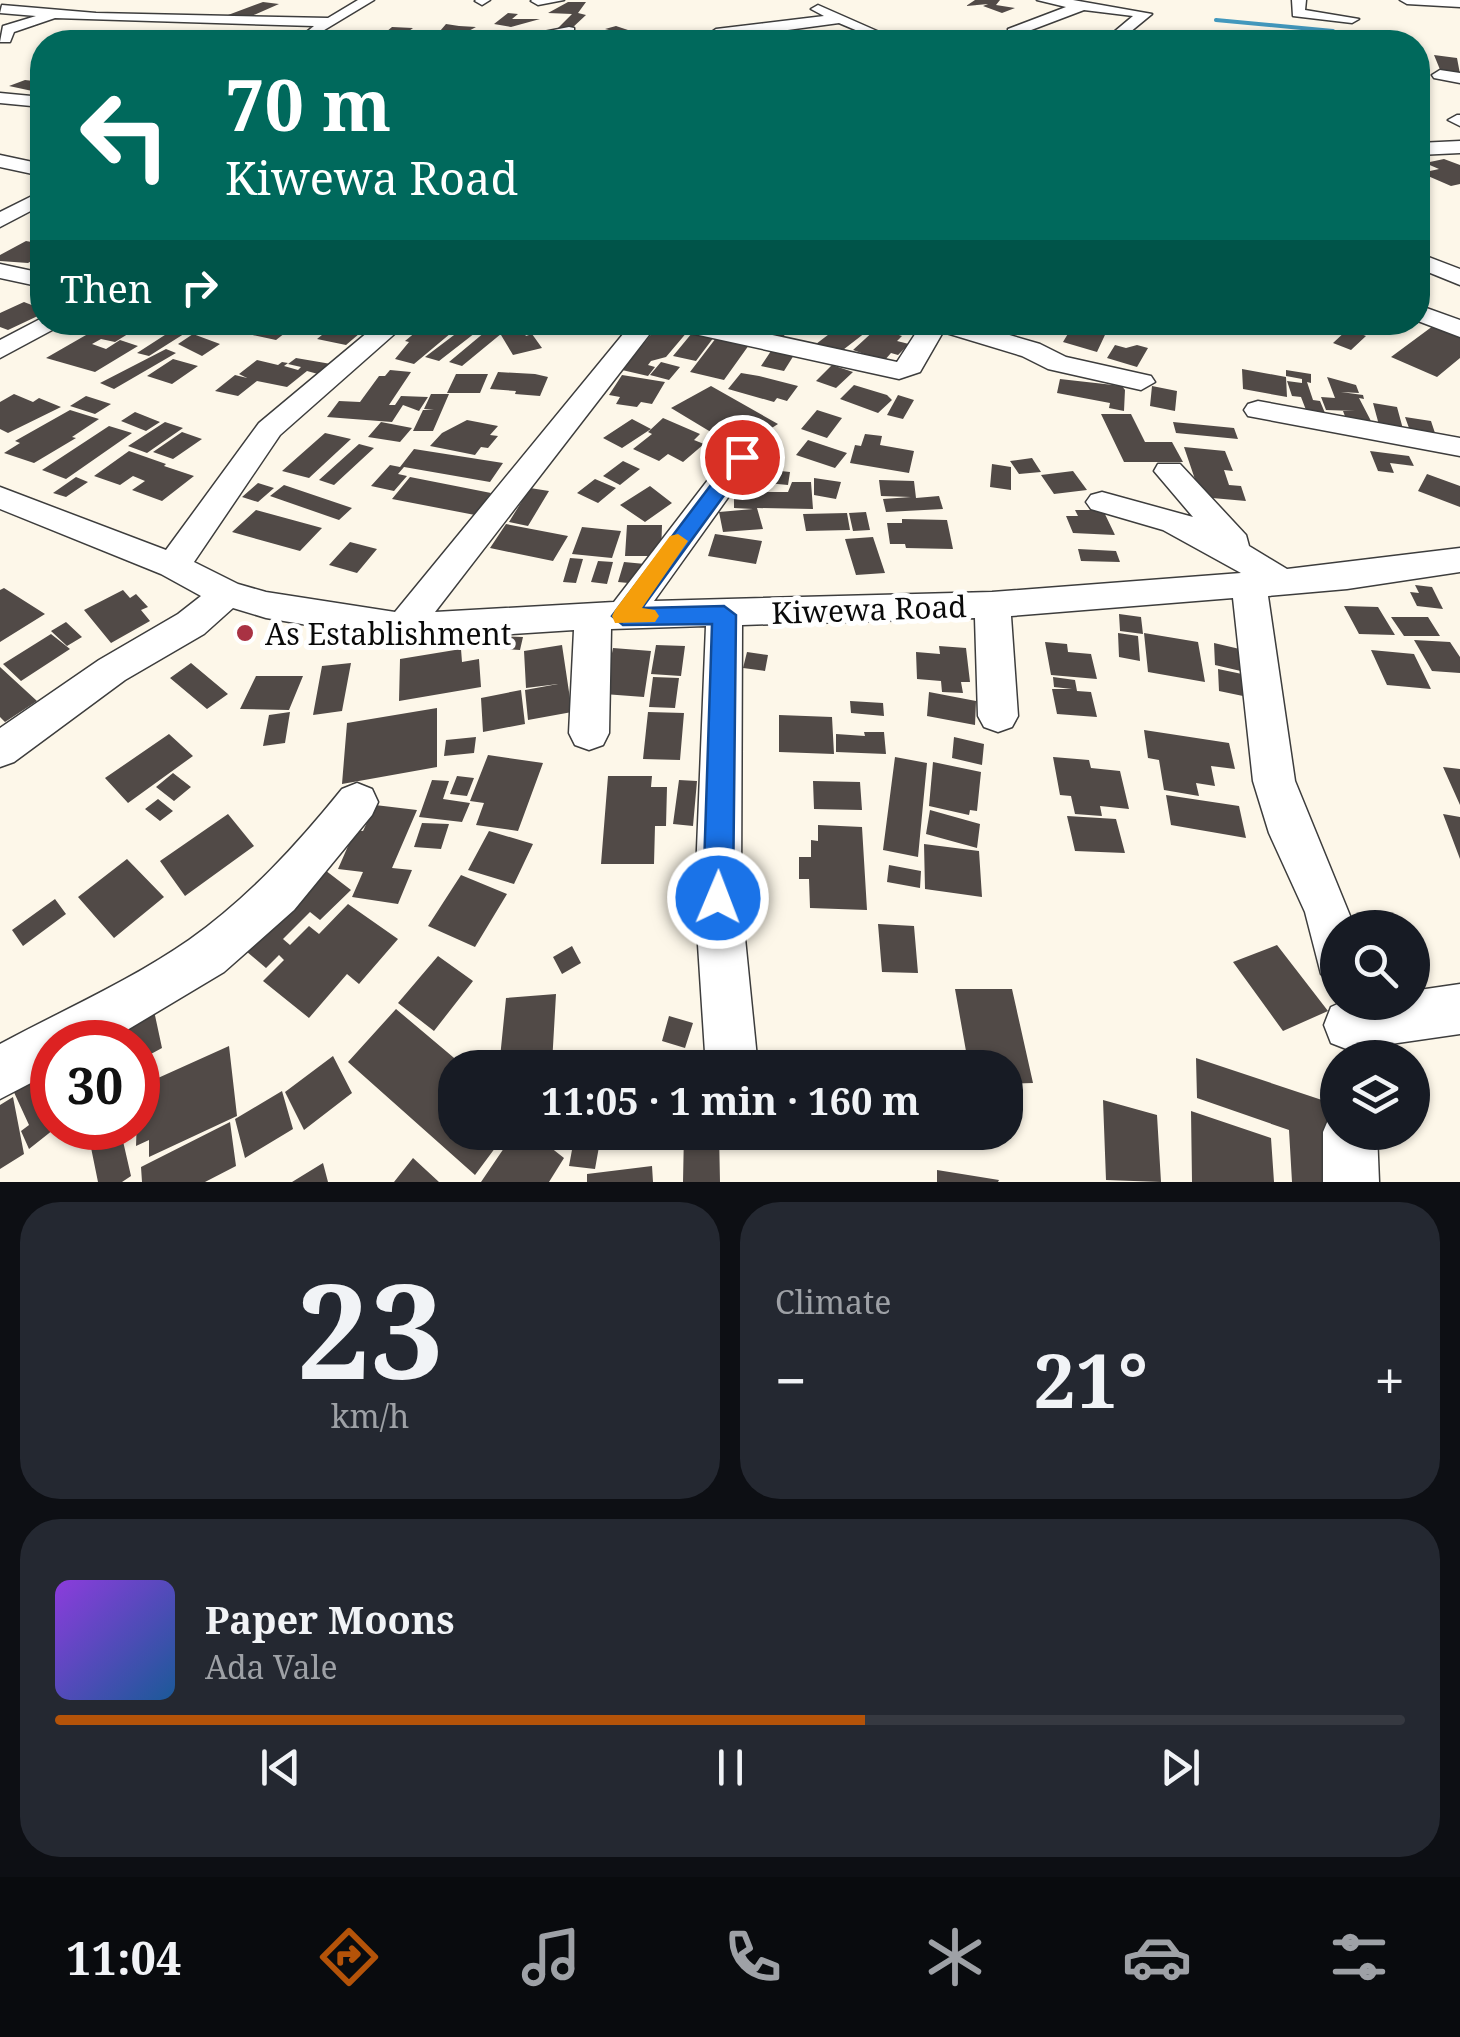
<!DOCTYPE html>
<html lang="en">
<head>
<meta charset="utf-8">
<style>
  :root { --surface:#171b24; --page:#242831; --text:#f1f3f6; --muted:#9ea1a6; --line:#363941; --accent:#b45309 }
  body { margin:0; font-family:"Noto Serif",serif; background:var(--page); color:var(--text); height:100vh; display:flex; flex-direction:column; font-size:38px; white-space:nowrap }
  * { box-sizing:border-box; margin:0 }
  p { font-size:32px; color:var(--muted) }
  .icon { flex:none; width:55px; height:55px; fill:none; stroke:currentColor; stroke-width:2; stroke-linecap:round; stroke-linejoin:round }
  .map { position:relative; height:1182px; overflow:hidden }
  .sheet { display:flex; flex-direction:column; gap:20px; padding:20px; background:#0d0f14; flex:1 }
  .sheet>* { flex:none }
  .banner { position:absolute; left:30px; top:30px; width:1400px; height:305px; border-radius:40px; box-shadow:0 2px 8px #0004; background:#00695c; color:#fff; overflow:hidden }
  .buttons { position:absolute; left:1320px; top:910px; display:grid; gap:20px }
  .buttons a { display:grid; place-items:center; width:110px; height:110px; border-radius:50%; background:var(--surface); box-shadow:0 2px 8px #0004; font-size:50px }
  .speed { position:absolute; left:30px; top:1020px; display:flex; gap:20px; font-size:50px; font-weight:700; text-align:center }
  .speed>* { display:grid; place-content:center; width:130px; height:130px; border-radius:50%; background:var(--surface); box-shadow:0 2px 8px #0004; line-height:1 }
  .speed .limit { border:15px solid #d22; background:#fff; color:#111 }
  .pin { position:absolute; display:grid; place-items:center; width:85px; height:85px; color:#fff; margin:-42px; border:5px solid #fff; border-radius:50%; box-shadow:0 2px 10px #0007 }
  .me { position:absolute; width:110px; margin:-55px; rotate:1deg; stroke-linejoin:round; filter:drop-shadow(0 0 8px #0008) }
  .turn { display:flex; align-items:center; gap:35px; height:210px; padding:0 30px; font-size:45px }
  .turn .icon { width:130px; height:130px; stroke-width:2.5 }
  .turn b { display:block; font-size:70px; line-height:85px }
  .then { display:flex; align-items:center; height:95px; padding:0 30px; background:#0003; gap:20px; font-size:38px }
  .big { font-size:75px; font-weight:700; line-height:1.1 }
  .sheet .card { flex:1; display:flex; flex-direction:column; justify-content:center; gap:15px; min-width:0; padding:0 35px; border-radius:40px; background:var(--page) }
  .sheet .dial { align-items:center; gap:0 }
  .dial b { font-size:130px; line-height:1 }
  .song { display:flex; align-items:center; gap:30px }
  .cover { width:120px; height:120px; border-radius:15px; background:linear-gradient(135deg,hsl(270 70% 55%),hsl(210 70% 35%)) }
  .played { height:10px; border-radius:5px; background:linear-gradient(90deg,var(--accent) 60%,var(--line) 60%) }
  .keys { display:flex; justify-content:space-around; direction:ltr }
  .heat { display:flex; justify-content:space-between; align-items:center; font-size:55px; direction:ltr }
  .sheet .tiles { flex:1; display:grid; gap:20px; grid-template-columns:1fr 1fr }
  .card:last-child { grid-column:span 2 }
  .trip { position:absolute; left:438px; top:1050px; width:585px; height:100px; border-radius:40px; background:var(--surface); box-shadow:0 2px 8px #0004; font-weight:700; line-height:100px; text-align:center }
  .tab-bar { display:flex; height:160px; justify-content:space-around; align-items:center; background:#090b0e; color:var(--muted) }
  .tab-bar .icon { width:70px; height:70px }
  .tab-bar .on { color:var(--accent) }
  .tab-bar b { font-size:45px; color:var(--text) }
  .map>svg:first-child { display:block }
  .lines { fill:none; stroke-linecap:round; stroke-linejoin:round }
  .stream { stroke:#4298bd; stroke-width:4 }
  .building { fill:#514a47 }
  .minor-casing { stroke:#3d3d3d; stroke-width:3 }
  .minor { fill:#fff; fill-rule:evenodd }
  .route { fill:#1a73e8; stroke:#114b97; stroke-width:2.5 }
  .slow { fill:#f59e0b }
  .poi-dot { fill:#a93243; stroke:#fff; stroke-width:4 }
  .labels { text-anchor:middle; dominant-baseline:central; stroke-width:10; stroke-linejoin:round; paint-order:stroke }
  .street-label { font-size:30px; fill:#0a0a0a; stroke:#fff }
  .poi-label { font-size:30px; fill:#0a0a0a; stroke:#fff; text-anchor:start }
</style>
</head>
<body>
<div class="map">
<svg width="1460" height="1182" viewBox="0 0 1460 1182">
  <rect width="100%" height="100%" fill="#fdf7e9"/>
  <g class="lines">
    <!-- stream -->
    <path class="stream" d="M1216,20L1333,31"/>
  </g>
  <!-- building -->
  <path class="building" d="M975,0H1000L996,5L1015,8L1002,13L983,6L988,4L966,6Z
    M263,2L279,4L238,22L220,18Z
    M568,2H586L578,13L586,15L571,29H557L572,14L548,13Z
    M508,13L518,14L512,19H540L511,27L494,24Z
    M446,24L459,26L476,27L452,40L429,39L436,33L453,32L440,31Z
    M616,26L637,33L572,42L613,31L605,29Z
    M392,27L413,28L405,34L421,30L430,34L419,42L380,37Z
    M1434,55L1457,58L1460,74L1441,72Z
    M25,80L42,82V89L37,92L9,86Z
    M1444,159L1460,165V184L1451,186L1421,173L1439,169L1425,163Z
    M26,241L42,244V255L28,263L0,261V255Z
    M24,302L42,309V314L8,330L0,327V313Z
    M101,322H147L115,342L101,339L92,344L106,349L120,340L138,346L95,372L46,358L93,331L109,335L119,329Z
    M185,322L198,325L149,356L137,353Z
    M263,322H299L276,340L248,334Z
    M338,322H373L346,345L317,339Z
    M428,322L457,328L414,364L395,359L409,342L405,341Z
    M497,322L513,324L462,366L449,362Z
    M756,322H797L780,340L748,334Z
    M845,322H879L839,353L816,344Z
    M882,322H904L930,328L925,337L879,326Z
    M1017,322H1068L1054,334Z
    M1075,322H1111L1097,352L1063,342Z
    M1437,323L1460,332V358L1437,377L1391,357Z
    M659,325L688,331L666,357L651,361L648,365L655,367L648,376L622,370Z
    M877,328L902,336L897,341L909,344L898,355L891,353L884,361L853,350Z
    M462,329L475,333L439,361L425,357Z
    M1348,329L1366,336L1351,350L1333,343Z
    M522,330L526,336L532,334L542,348L513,355L501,335Z
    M692,333L714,337L696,361L673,356Z
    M193,334L220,344L202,356L178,344Z
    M716,338L749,345L724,380L690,372Z
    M1115,345L1126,348L1137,345L1148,348L1137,367L1107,358Z
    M166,349L176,353L114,389L100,383Z
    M771,351L794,355L784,371L761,366Z
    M296,358L331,364L318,374L307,371L287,387L257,381L238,396L215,391L235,375L247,378L239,374L257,360L278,365L282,362L288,363L284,366L298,370L301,367L288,364Z
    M173,359L198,366L172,384L147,376Z
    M661,362L680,367L669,380L650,375Z
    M832,365L853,372L836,388L816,381Z
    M1242,369L1286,377L1287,397L1243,389Z
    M390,370L411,372L389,405H395L401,396L428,397L419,411L403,405L392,422L327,417L339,401L360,402L379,376H385Z
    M1286,370L1311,374V383L1307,382L1313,400L1320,401L1325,413L1306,410L1301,397L1292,396L1287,381L1302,383V379L1286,376Z
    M498,372L535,374L548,377L540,396L515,394L516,391L490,389Z
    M741,373L759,376L798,386L787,401L777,398L774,402L728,389Z
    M456,374H488L480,393H447Z
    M622,375L665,382L652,404L641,402L637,407L616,404L620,397L609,395Z
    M1327,377L1356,385L1359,393L1341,392L1363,395L1364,399L1359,398L1371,421L1346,419L1343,411H1355L1326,410L1321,397L1335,398Z
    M1060,379L1122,386L1125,390L1124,411L1109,408L1110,403L1057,393Z
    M854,385L887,395L892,400L878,413L840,399Z
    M711,386L778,424L739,449L671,408Z
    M1152,386L1177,391L1175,411L1150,406Z
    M14,394L33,402L39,398L61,407L8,433L0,429V402Z
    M431,394H449L433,431H413L423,410H434L424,409Z
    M898,395L914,400L903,419L887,415Z
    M86,396L111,404L95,414L70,406Z
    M1373,403L1397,407L1403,429L1379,425Z
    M70,410L99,419L72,437L76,438L34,463L4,453L20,443L15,441Z
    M817,410L842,418L827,438L801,429Z
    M135,412L160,422L146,431L121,421Z
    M1101,414H1131L1145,442H1172L1183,462H1124Z
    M1405,417L1431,421L1435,433L1409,428Z
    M663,418L700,434L694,440L704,444L683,462L668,454L659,461L633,449L652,434L648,432Z
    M632,419L651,429L622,448L603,438Z
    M467,420L498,426L490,435L498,436L488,448L481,447L475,455L430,446L442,433Z
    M165,422L183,428L147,453L128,446Z
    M381,422L412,428L400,442L368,437Z
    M1173,422L1234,428L1238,439L1176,433Z
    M109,426L132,433L66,479L42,470Z
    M182,432L202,439L173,459L153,452Z
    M325,433L351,439L309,478L282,471Z
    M865,434L882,436L880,445L914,451L909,473L850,463L855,445L861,446Z
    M808,440L847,453L835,468L796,455Z
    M359,444L374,448L334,485L319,480Z
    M1184,447L1225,451L1233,471L1224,470L1229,485L1241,486L1246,501L1201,497Z
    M414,449L503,463L490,482L404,467L398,474L407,476L394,491L371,486L390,465L400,467Z
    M129,451L166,464L164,466L194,476L162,501L132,490L145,481L133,476L120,485L94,476Z
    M1370,451L1409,456L1414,466L1390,463L1394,473L1378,471Z
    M1032,458L1041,472L1019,474L1010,461Z
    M623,461L640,469L620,485L603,476Z
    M992,464L1011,467V490L990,487Z
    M761,469L790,472L788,485L758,482Z
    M1073,471L1087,490L1054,494L1041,475Z
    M1427,474L1460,486V507L1418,491Z
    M76,477L88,482L66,497L53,493Z
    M410,477L491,493L475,515L392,499Z
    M814,478L841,482L836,499L814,495Z
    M595,479L616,488L598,503L577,493Z
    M879,480L914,481L916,498L939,496L943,509L886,512L883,499L911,497L881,496Z
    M792,482H811L813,509L757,508L763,529L723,532L719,512L753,509L734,508V492H788Z
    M258,483L274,488L258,502L242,497Z
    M284,485L352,508L339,520L270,496Z
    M650,486L672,503L645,522L620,505Z
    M530,488L549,491L528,526L509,522Z
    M256,510L322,528L300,551L232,532Z
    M1075,510H1103L1115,535L1073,533L1066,516H1078Z
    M866,512L870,530L853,531L849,513Z
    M847,513L850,530L806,531L803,514Z
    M902,519L947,520L953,549L906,548L905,544H890L887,523H902Z
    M506,524L568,536L553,561L490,548Z
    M627,525H662L661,556H625Z
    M582,527L621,531L612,558L572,554Z
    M715,534L762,541L756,564L708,556Z
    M873,537L885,573L856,575L845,539Z
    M350,542L377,549L357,573L329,565Z
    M1078,549L1116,551L1120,562L1081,561Z
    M570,558L583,559L576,583L563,582Z
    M598,561L613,562L607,584L591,582Z
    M624,562L645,564L639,584L618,582Z
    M1415,585L1432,587L1443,609L1417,606L1410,592L1419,593Z
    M4,588L45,614L0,642V590Z
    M123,590L130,598L136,594L148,607L141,610L150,621L111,643L84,610Z
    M1344,606L1378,607L1395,635L1359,634Z
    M1119,614L1141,617L1143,634L1120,631Z
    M1391,617H1428L1440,636H1404Z
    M66,622L82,637L67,646L51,631Z
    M1118,633L1138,636L1140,661L1119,657Z
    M1144,633L1198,642L1205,682L1148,672Z
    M51,634L70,649L21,681L3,664Z
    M491,636L523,637L520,650L488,648Z
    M1414,640L1450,642L1460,657V673L1432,671Z
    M1045,642L1067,644L1068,652L1091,654L1097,679L1051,675Z
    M1214,643L1244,650L1245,672L1215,665Z
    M562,645L572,712L528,720L525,690L558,684L526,688L524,651Z
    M656,645L685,646L681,676L651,674Z
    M939,646L966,648L970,682H961L963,693L942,692L941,681L917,679L916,652L940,654Z
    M613,648L651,651L644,697L604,694Z
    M461,649L462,662L479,659L481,687L399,701L400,659Z
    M1371,650L1414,654L1431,689L1387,685Z
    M747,652L768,655L765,671L743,668Z
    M191,663L228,694L207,709L170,678Z
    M351,663L342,711L313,715L322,666Z
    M0,667L37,701L5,722L0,717Z
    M1218,669L1242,674L1243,696L1219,691Z
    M256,676H303L289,710L240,709Z
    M653,677L679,678L675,708L649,707Z
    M1053,677L1075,680L1077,691L1091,692L1097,717L1057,714L1052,689H1072L1054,687Z
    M521,690L525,724L483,732L481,698Z
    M929,692L976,701L975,725L927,716Z
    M850,701L883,703L884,716L851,713Z
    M437,708V767L342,784L347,723Z
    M290,712L285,743L263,746L269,715Z
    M648,712L684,713L680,760L643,759Z
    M779,715L832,717L834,754L779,752Z
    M1144,730L1229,743L1235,769L1211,766L1215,786L1196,783L1199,796L1164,790L1159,760L1148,758Z
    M864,732H884L886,754L836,752V734L865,736Z
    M169,734L193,756L128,803L105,778Z
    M476,737L474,753L444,756L446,740Z
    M954,737L984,744L982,765L952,758Z
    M488,755L543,763L518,831L476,825L484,803L470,801Z
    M895,757L927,763L918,857L883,850Z
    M1053,757L1089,760L1091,768L1120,771L1129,809L1100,806L1102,816L1075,814L1071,796L1060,795Z
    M933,762L981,772L977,811L970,810L969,815L929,806Z
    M1443,767L1460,769V805Z
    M173,773L191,787L174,801L156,787Z
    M457,776L474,778L467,796L450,794Z
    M608,776H652L651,787H667L666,826H655L654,864H601Z
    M432,780L449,781L443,799L470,803L462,822L419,817Z
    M679,780L697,781L693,826L673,824Z
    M813,781L860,782L862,810L814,809Z
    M1166,795L1239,806L1246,838L1171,825Z
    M158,799L173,811L160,821L145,809Z
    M375,805L417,810L392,868L412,870L398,904L352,897L363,872L338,869L355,830L363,831Z
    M930,810L980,824L977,848L926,834Z
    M228,814L254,846L185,896L160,861Z
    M1443,814L1460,817V859Z
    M1067,816L1116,819L1125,853L1075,851Z
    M422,823L449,824L441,849L414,847Z
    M818,825L862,827L867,910L810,908L809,879H799V857H811V840L818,841Z
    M489,831L533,844L514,884L468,870Z
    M924,844L979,851L982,897L925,889Z
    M127,859L164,897L114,938L78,897Z
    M889,865L921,871L920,888L887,882Z
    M321,867L351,890L320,920L310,912L283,939L290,945L309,926L319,934L348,904L398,939L359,984L347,974L309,1018L263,981L284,960L279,955L266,968L240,946Z
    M461,875L507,894L475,947L428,926Z
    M55,899L66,914L23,946L12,930Z
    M878,924L914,926L918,973L882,972Z
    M1277,945L1328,1011L1283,1031L1233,962Z
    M572,946L581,963L562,974L553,957Z
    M438,956L473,981L434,1031L398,1003Z
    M955,989H1012L1033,1083L1005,1084V1068H969Z
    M556,994L552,1064L499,1068L506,998Z
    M153,1006L162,1048L138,1061V1042H85Z
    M396,1009L466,1068H455V1132H507L475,1175L348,1062Z
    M669,1016L693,1023L685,1048L662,1041Z
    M229,1046L237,1116L149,1157V1140L136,1146L138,1087Z
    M897,1055L946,1056L947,1068H898Z
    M333,1056L352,1093L304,1130L285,1092Z
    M1196,1058L1331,1103L1339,1182H1292L1289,1130L1197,1098Z
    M28,1077L53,1130L29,1149L21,1131L29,1125L12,1088Z
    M282,1091L293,1129L245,1158L235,1119Z
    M13,1097L24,1154L0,1169V1105Z
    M1103,1100L1157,1115L1161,1182L1106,1180Z
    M1191,1111L1271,1138L1274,1182H1192Z
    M230,1122L236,1166L205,1182H142L141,1167Z
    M87,1128H120L131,1176L122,1182H98Z
    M515,1132H531L564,1158L549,1182H481Z
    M605,1132H661L660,1140Z
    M684,1132H719L720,1182H683Z
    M574,1139L600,1141L595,1169L569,1166Z
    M413,1158L439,1182H394Z
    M323,1163L328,1182H292Z
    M652,1166L653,1182H587V1174Z
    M937,1170L999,1180L998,1182H937Z"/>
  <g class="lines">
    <defs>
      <path id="minor" d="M358,0H374L311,38L304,34L314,26L55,18L14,32L10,42H0L3,26L36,16L0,13L2,5L96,13L328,18Z
        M490,0L482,5L475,1L476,0Z
        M564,0L538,5L531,1L532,0Z
        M1037,0H1073L1152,14L1118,42H1102L1133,16L1084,10L1018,35H1008V29L1066,7Z
        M1292,0H1306L1305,10L1359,19L1352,23L1293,16Z
        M1400,0H1460V7L1407,4Z
        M818,5L902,42H884L839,23L713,40L706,36L716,29L824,16L811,9Z
        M569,27L574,28V34L525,42H493Z
        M1440,70L1460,73V83L1434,78L1432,75Z
        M0,93L42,97V107L0,103Z
        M1457,115H1460V126L1448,120Z
        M1460,141V153L1418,155V143Z
        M0,155L42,164V176L0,167Z
        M42,191V205L0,227V212Z
        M1418,253L1460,269V285L1418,268Z
        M0,264L42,273V287L0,278Z
        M1418,305L1460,320V337L1418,321Z
        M42,318V322H67L0,358V340Z
        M380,322H408L280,435L194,562L238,584L266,592L395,612L633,322H659L435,612L614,602L731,450H753L757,457L654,601L992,592L1241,573L1163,530L1091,509L1086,502L1091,495L1102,492L1193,517L1154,471L1158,464H1180L1246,535L1249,546L1287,569L1460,548V572L1347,589L1268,596L1295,781L1355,928H1338V981L1321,974L1305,912L1269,833L1253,781L1233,598L1011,616L1018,716L1012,727L998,732L984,727L978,716L975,618L742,625L741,898L758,1068H706L695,898L706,626L611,629L609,733L603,745L589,750L575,745L569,733L574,630L403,641L266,618L233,608L204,634L125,680L14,762L0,767V728L99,660L178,614L201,596L161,574L0,509V487L166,550L259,423Z
        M664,322H713L897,362L923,322H965L1040,344L1066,357L1151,376L1155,382L1141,390L1048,369L1022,356L943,332L920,372L899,379L676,330Z
        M1258,401L1460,438V456L1248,416L1244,410L1248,404Z
        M357,783L372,789L378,802L372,815L294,910L224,972L107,1042H52V1072L0,1099V1044C63,1010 130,981 189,940C248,898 297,845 342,789Z
        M1460,984V1034L1349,1050L1331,1043L1324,1025L1331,1007L1342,1002H1412V991Z
        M1338,1110V1132H1377L1379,1182H1323V1132L1331,1113Z"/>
    </defs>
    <!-- minor casing -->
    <use href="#minor" class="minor-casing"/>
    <!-- minor -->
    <use href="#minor" class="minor"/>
  </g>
  <!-- route -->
  <path class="route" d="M742,451L752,457L642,608L724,606L736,615L733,898L729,908L718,913L708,908L703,898L712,624L623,625L612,616L735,453Z"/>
  <!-- slow -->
  <path class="slow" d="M678,534L688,541L642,608L655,610L659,616L655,622L615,623L612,616L615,610L670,536Z"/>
  <!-- markers -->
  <circle class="poi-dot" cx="245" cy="633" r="10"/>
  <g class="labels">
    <!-- street labels -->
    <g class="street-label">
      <text transform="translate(869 609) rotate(-2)">Kiwewa Road</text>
    </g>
    <!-- poi labels -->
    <g class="poi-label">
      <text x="265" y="633">As Establishment</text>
    </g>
  </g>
</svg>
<div class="buttons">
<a><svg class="icon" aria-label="search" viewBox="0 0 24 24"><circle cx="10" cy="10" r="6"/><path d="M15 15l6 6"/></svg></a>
<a><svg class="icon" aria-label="layers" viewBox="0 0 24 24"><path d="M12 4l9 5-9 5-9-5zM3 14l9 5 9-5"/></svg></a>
</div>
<div class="speed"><div class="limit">30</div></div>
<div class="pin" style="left:742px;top:457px;background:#d93025"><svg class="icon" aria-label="arrive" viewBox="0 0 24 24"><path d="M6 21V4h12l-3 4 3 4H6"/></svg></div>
<svg class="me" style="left:718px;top:898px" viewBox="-20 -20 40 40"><circle r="17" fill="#1a73e8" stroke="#fff" stroke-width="3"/><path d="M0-11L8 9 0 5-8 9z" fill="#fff"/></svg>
<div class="trip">11:05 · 1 min · 160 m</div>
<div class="banner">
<div class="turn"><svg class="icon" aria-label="left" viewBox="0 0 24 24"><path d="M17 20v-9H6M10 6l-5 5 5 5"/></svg><div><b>70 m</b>Kiwewa Road</div></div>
<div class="then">Then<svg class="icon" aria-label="right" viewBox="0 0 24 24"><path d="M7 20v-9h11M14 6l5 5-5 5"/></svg></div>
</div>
</div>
<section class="sheet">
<div class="tiles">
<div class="card dial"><b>23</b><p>km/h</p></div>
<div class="card"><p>Climate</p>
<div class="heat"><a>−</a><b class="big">21°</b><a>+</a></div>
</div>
<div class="card">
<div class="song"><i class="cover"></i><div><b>Paper Moons</b><p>Ada Vale</p></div></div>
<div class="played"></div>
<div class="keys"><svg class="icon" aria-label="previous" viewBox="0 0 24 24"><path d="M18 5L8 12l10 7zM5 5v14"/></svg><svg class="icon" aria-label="pause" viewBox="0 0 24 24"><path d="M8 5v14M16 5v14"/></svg><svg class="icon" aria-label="next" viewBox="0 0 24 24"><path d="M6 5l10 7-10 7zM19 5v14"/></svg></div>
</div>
</div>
</section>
<nav class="tab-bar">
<b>11:04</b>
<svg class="icon on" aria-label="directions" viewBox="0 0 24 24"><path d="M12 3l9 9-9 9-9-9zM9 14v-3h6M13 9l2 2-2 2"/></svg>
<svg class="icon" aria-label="music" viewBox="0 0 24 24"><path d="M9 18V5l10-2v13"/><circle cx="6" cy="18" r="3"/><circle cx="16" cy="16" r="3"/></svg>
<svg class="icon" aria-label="phone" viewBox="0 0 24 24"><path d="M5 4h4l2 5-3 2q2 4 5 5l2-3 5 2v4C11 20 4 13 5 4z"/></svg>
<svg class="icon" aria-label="climate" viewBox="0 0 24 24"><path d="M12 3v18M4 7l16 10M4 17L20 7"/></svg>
<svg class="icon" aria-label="car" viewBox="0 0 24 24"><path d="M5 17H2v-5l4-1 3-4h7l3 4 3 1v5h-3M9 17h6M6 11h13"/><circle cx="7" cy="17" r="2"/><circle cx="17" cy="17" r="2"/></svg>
<svg class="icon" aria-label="filters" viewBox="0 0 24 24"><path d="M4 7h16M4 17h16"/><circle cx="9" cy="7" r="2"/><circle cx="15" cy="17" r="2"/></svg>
</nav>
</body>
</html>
